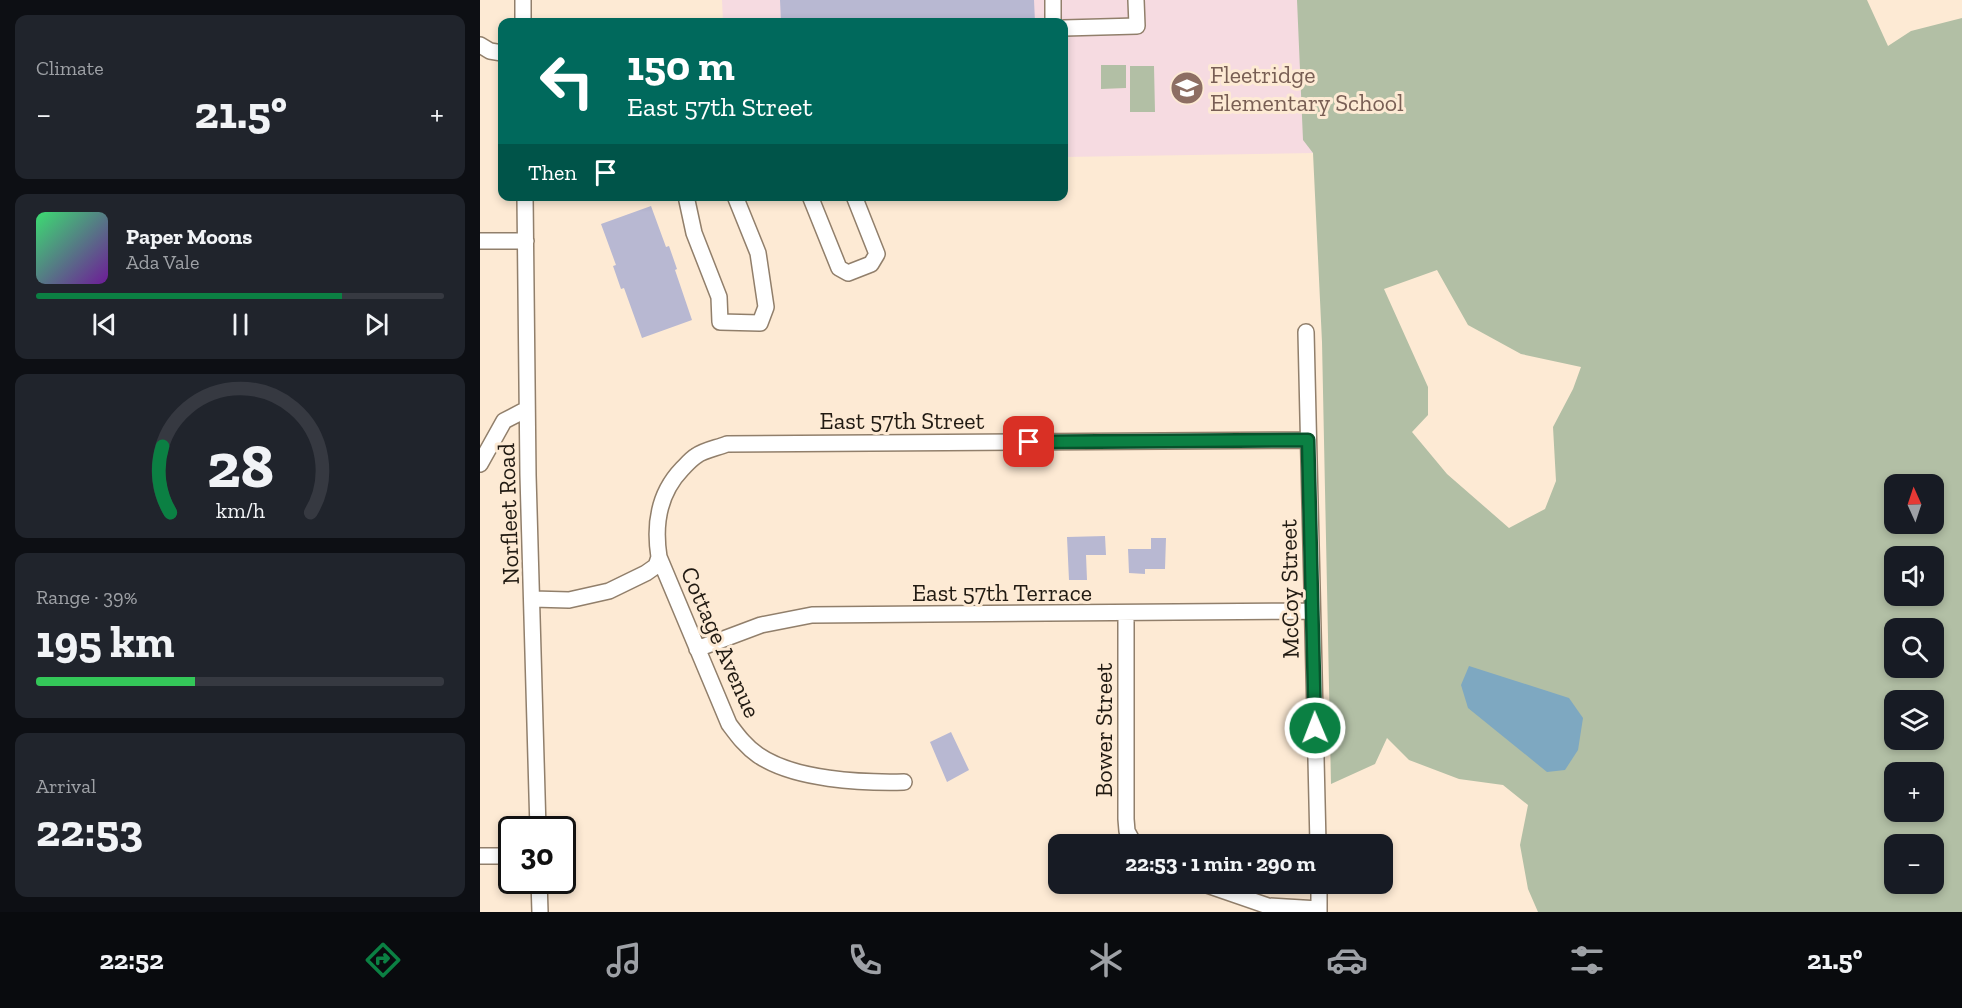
<!DOCTYPE html>
<html lang="en">
<head>
<meta charset="utf-8">
<style>
  :root { --surface:#171b24; --page:#20242c; --text:#f1f3f6; --muted:#9ea1a6; --line:#363941; --accent:#0b8043 }
  body { margin:0; font-family:"Zilla Slab",serif; background:var(--page); color:var(--text); height:100vh; display:flex; flex-direction:column; font-size:22px; white-space:nowrap }
  * { box-sizing:border-box; margin:0 }
  p { font-size:20px; color:var(--muted) }
  .icon { flex:none; width:33px; height:33px; fill:none; stroke:currentColor; stroke-width:2; stroke-linecap:round; stroke-linejoin:round }
  .map { position:relative; flex:1; overflow:hidden }
  .panel { display:flex; flex-direction:column; gap:15px; padding:15px; background:#0d0f14; width:480px }
  .panel>* { flex:none }
  .banner { position:absolute; left:18px; top:18px; width:570px; height:183px; border-radius:12px; box-shadow:0 3px 9px #0003; background:#00695c; color:#fff; overflow:hidden }
  .needle { width:39px; rotate:357deg }
  .fabs { position:absolute; left:1404px; top:474px; display:grid; gap:12px }
  .fabs a { display:grid; place-items:center; width:60px; height:60px; border-radius:12px; background:var(--surface); box-shadow:0 3px 9px #0003; font-size:30px }
  .speed { position:absolute; left:18px; top:816px; display:flex; gap:12px; font-size:30px; font-weight:700; text-align:center }
  .speed>* { display:grid; place-content:center; width:78px; height:78px; border-radius:50%; background:var(--surface); box-shadow:0 3px 9px #0003; line-height:1 }
  .speed .limit { border:3px solid #111; border-radius:9px; background:#fff; color:#111 }
  .pin { position:absolute; display:grid; place-items:center; width:51px; height:51px; color:#fff; margin:-26px; border-radius:12px; box-shadow:0 3px 9px #0006 }
  .me { position:absolute; width:66px; margin:-33px; rotate:359deg; stroke-linejoin:round; filter:drop-shadow(0 0 4px #0008) }
  .turn { display:flex; align-items:center; gap:21px; height:126px; padding:0 30px; font-size:27px }
  .turn .icon { width:78px; height:78px; stroke-width:2.5 }
  .turn b { display:block; font-size:42px; line-height:51px }
  .then { display:flex; align-items:center; height:57px; padding:0 30px; background:#0003; gap:12px; font-size:22px }
  .big { font-size:45px; font-weight:700; line-height:1.1 }
  .panel .widget { flex:1; display:flex; flex-direction:column; justify-content:center; gap:9px; min-width:0; padding:0 21px; border-radius:12px; background:var(--page) }
  .panel .dial { align-items:center; gap:0 }
  .dial svg { height:156px; overflow:visible; fill:none; stroke:var(--line); stroke-width:7; stroke-linecap:round; text-anchor:middle }
  .dial text { fill:var(--text); stroke:none }
  .song { display:flex; align-items:center; gap:18px }
  .cover { width:72px; height:72px; border-radius:9px; background:linear-gradient(135deg,hsl(140 70% 55%),hsl(280 70% 35%)) }
  .played { height:6px; border-radius:3px; background:linear-gradient(90deg,var(--accent) 75%,var(--line) 75%) }
  .keys { display:flex; justify-content:space-around; direction:ltr }
  .heat { display:flex; justify-content:space-between; align-items:center; font-size:33px; direction:ltr }
  .charge { height:9px; border-radius:4px; background:linear-gradient(90deg,#34c759 39%,var(--line) 0) }
  .trip { position:absolute; left:568px; top:834px; width:345px; height:60px; border-radius:12px; background:var(--surface); box-shadow:0 3px 9px #0003; font-weight:700; line-height:60px; text-align:center }
  .tab-bar { display:flex; height:96px; justify-content:space-around; align-items:center; background:#090b0e; color:var(--muted) }
  .tab-bar .icon { width:42px; height:42px }
  .tab-bar .active { color:var(--accent) }
  .tab-bar b { font-size:27px; color:var(--text) }
  main { display:flex; flex:1; min-height:0 }
  .map>svg:first-child { display:block }
  .education { fill:#f6dbe1 }
  .green { fill:#b2bfa5; fill-rule:evenodd }
  .water { fill:#7ea8c1 }
  .building { fill:#b8b8d2 }
  .lines { fill:none; stroke-linecap:round; stroke-linejoin:round }
  .minor-casing { stroke:#917f6b; stroke-width:18 }
  .minor { stroke:#fff; stroke-width:15 }
  .route-casing { stroke:#07532c; stroke-width:15 }
  .route { stroke:#0b8043; stroke-width:10 }
  .labels { text-anchor:middle; dominant-baseline:central; stroke-width:6; stroke-linejoin:round; paint-order:stroke }
  .education-label { font-size:24px; fill:#785e54; stroke:#fdead4; text-anchor:start }
  .street-label { font-size:24px; fill:#211a12; stroke:#fdead4 }
</style>
</head>
<body>
<main>
<section class="panel">
<div class="widget"><p>Climate</p>
<div class="heat"><a>−</a><b class="big">21.5°</b><a>+</a></div>
</div>
<div class="widget">
<div class="song"><i class="cover"></i><div><b>Paper Moons</b><p>Ada Vale</p></div></div>
<div class="played"></div>
<div class="keys"><svg class="icon" aria-label="previous" viewBox="0 0 24 24"><path d="M18 5L8 12l10 7zM5 5v14"/></svg><svg class="icon" aria-label="pause" viewBox="0 0 24 24"><path d="M8 5v14M16 5v14"/></svg><svg class="icon" aria-label="next" viewBox="0 0 24 24"><path d="M6 5l10 7-10 7zM19 5v14"/></svg></div>
</div>
<div class="widget dial"><svg viewBox="0 0 100 80">
<path d="M14 69A42 42 0 1 1 86 69"/>
<path d="M14 69A42 42 0 0 1 10 35" stroke="#0b8043"/>
<text x="50" y="56" font-size="32" font-weight="700">28</text>
<text x="50" y="72" font-size="11">km/h</text>
</svg></div>
<div class="widget"><p>Range · 39%</p><b class="big">195 km</b><div class="charge"></div></div>
<div class="widget"><p>Arrival</p><b class="big">22:53</b></div>
</section>
<div class="map">
<svg width="1482" height="912" viewBox="0 0 1482 912">
  <rect width="100%" height="100%" fill="#fdead4"/>
  <!-- education -->
  <path class="education" d="M242,0H829L833,153L584,157V22H243Z"/>
  <!-- green -->
  <path class="green" d="M817,0H1387L1408,46L1431,31L1482,18V912H1058L1048,889L1040,845L1048,805L1023,785L979,779L929,760L907,738L895,764L851,784L842,342L833,153L823,140ZM957,270L988,325L1041,354L1101,367L1093,389L1073,427L1076,481L1065,509L1029,528L967,474L932,432L948,415V387L904,289ZM1414,484H1454V524H1414ZM1414,556H1454V596H1414ZM1414,628H1454V668H1414ZM1414,700H1454V740H1414ZM1414,772H1454V812H1414ZM1414,844H1454V884H1414Z
    M621,65H646V88L621,89Z
    M650,66H674L675,112H650Z"/>
  <!-- water -->
  <path class="water" d="M989,666L1089,698L1103,718L1098,750L1085,770L1067,772L988,708L981,685Z"/>
  <!-- building -->
  <path class="building" d="M300,0H554L555,22H301Z
    M171,206L186,247L189,246L197,269L195,270L212,320L162,338L144,288L141,289L133,266L136,265L121,224Z
    M625,536L626,555H606L607,580H589L587,537Z
    M671,538H686L685,569H665V574L649,573L648,549H671Z
    M471,732L489,770L467,782L450,742Z"/>
  <g class="lines">
    <defs>
      <path id="minor" d="M43,0V22
        M573,0V22
        M584,28L657,26L656,0
        M0,45L10,51L22,53
        M45,196L48,475L58,830
        M206,196L214,233L239,297L240,322L280,323L286,307L278,253L255,196
        M330,196L359,268L368,273L391,264L397,254L374,196
        M0,241H46
        M826,332L838,844
        M0,464L24,421L47,409
        M53,599L89,600L129,591L166,573L176,566L179,557
        M646,614V819L647,831L654,844
        M217,649L281,625L332,615L832,611
        M424,782C382,783 314,780 278,755C266,747 258,736 249,724L179,557C174,525 178,494 202,469C206,465 211,459 216,456C224,450 237,448 247,444L828,440
        M0,856H32
        M59,880L60,912
        M724,884L788,906L839,909
        M839,884V912"/>
    </defs>
    <!-- minor casing -->
    <use href="#minor" class="minor-casing"/>
    <!-- minor -->
    <use href="#minor" class="minor"/>
  </g>
  <g class="lines">
    <defs>
      <path id="route" d="M549,442L828,440L835,728"/>
    </defs>
    <!-- route casing -->
    <use href="#route" class="route-casing"/>
    <!-- route -->
    <use href="#route" class="route"/>
  </g>
  <!-- icons -->
  <defs>
    <symbol id="school-disc" viewBox="-11 -11 22 22"><circle r="9.5" fill="#8d6e63" stroke="#fdead4"/><path d="M0-5L7-2L0 1L-7-2ZM-4 1L0 2.5L4 1V4Q0 6-4 4Z" fill="#fff"/></symbol>
  </defs>
  <g fill-rule="evenodd">
    <use href="#school-disc" x="688" y="69" width="38" height="38"/>
  </g>
  <g class="labels">
    <!-- education labels -->
    <g class="education-label">
      <text x="730" y="74">Fleetridge<tspan x="730" dy="28">Elementary School</tspan></text>
    </g>
    <!-- street labels -->
    <g class="street-label">
      <text x="422" y="420">East 57th Street</text>
      <text transform="translate(28 514) rotate(-92)">Norfleet Road</text>
      <text transform="translate(809 589) rotate(-91)">McCoy Street</text>
      <text x="522" y="592">East 57th Terrace</text>
      <text transform="translate(241 642) rotate(66)">Cottage Avenue</text>
      <text transform="translate(623 730) rotate(-90)">Bower Street</text>
    </g>
  </g>
</svg>
<div class="fabs">
<a><svg class="needle" viewBox="-14 -14 28 28"><path d="M0-13l5 13h-10z" fill="#e53935"/><path d="M0 13l5-13h-10z" fill="#9ea1a6"/></svg></a>
<a><svg class="icon" aria-label="sound" viewBox="0 0 24 24"><path d="M4 9h4l5-4v14l-5-4H4zM17 9q2 3 0 6"/></svg></a>
<a><svg class="icon" aria-label="search" viewBox="0 0 24 24"><circle cx="10" cy="10" r="6"/><path d="M15 15l6 6"/></svg></a>
<a><svg class="icon" aria-label="layers" viewBox="0 0 24 24"><path d="M12 4l9 5-9 5-9-5zM3 14l9 5 9-5"/></svg></a>
<a>+</a>
<a>−</a>
</div>
<div class="speed"><div class="limit">30</div></div>
<div class="pin" style="left:549px;top:442px;background:#d93025"><svg class="icon" aria-label="arrive" viewBox="0 0 24 24"><path d="M6 21V4h12l-3 4 3 4H6"/></svg></div>
<svg class="me" style="left:835px;top:728px" viewBox="-20 -20 40 40"><circle r="17" fill="#0b8043" stroke="#fff" stroke-width="3"/><path d="M0-11L8 9 0 5-8 9z" fill="#fff"/></svg>
<div class="trip">22:53 · 1 min · 290 m</div>
<div class="banner">
<div class="turn"><svg class="icon" aria-label="left" viewBox="0 0 24 24"><path d="M17 20v-9H6M10 6l-5 5 5 5"/></svg><div><b>150 m</b>East 57th Street</div></div>
<div class="then">Then<svg class="icon" aria-label="arrive" viewBox="0 0 24 24"><path d="M6 21V4h12l-3 4 3 4H6"/></svg></div>
</div>
</div>
</main>
<nav class="tab-bar">
<b>22:52</b>
<svg class="icon active" aria-label="directions" viewBox="0 0 24 24"><path d="M12 3l9 9-9 9-9-9zM9 14v-3h6M13 9l2 2-2 2"/></svg>
<svg class="icon" aria-label="music" viewBox="0 0 24 24"><path d="M9 18V5l10-2v13"/><circle cx="6" cy="18" r="3"/><circle cx="16" cy="16" r="3"/></svg>
<svg class="icon" aria-label="phone" viewBox="0 0 24 24"><path d="M5 4h4l2 5-3 2q2 4 5 5l2-3 5 2v4C11 20 4 13 5 4z"/></svg>
<svg class="icon" aria-label="climate" viewBox="0 0 24 24"><path d="M12 3v18M4 7l16 10M4 17L20 7"/></svg>
<svg class="icon" aria-label="car" viewBox="0 0 24 24"><path d="M5 17H2v-5l4-1 3-4h7l3 4 3 1v5h-3M9 17h6M6 11h13"/><circle cx="7" cy="17" r="2"/><circle cx="17" cy="17" r="2"/></svg>
<svg class="icon" aria-label="filters" viewBox="0 0 24 24"><path d="M4 7h16M4 17h16"/><circle cx="9" cy="7" r="2"/><circle cx="15" cy="17" r="2"/></svg>
<b>21.5°</b>
</nav>
</body>
</html>
